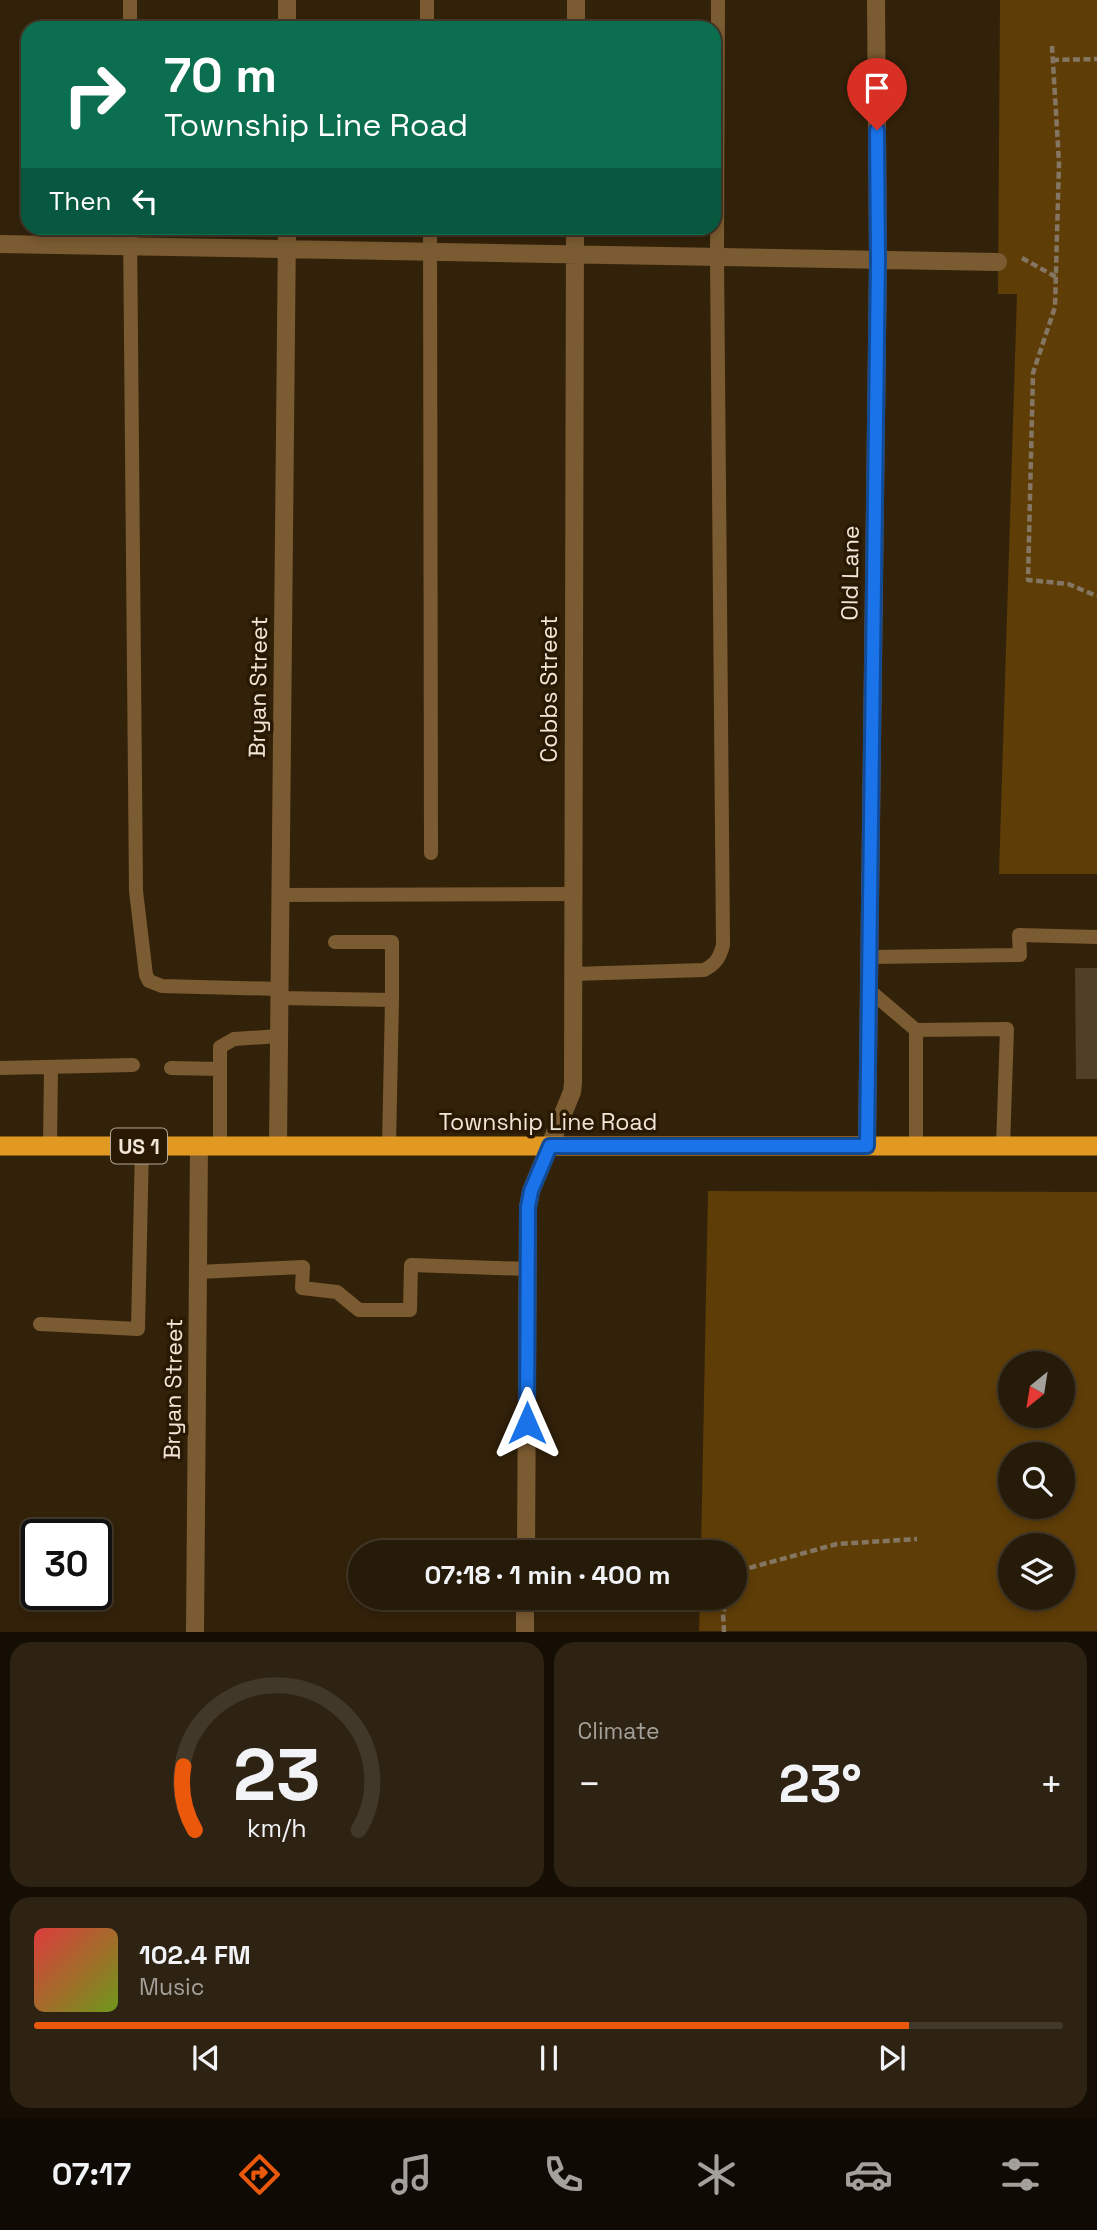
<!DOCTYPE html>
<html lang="en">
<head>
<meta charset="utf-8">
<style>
  :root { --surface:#261a08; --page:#2e2312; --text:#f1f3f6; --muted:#a4a19c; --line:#423829; --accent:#ea580c }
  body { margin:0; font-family:"Space Grotesk",sans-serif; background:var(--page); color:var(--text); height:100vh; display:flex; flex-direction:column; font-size:26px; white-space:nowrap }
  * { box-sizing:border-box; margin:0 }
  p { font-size:23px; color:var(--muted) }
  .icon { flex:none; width:38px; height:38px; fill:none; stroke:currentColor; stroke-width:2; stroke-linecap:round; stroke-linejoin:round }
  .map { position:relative; height:1632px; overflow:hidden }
  .details { display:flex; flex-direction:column; gap:10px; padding:10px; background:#150e04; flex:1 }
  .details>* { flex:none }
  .banner { position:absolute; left:21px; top:21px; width:700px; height:214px; border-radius:21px; box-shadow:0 4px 10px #0003,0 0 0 2px var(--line); background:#0b6e4f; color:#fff; overflow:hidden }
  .needle { width:46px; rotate:210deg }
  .tools { position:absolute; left:998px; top:1351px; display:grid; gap:14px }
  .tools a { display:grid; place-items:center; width:77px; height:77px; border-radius:50%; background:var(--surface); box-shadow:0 4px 10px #0003,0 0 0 2px var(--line); font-size:35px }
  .speed { position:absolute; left:21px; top:1519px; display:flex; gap:14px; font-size:35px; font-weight:700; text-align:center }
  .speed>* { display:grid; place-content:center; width:91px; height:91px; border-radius:50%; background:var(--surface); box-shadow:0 4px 10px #0003,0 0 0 2px var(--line); line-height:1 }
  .speed .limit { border:4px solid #111; border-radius:10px; background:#fff; color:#111 }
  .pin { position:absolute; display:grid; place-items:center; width:60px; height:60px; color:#fff; margin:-72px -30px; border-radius:50% 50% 50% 0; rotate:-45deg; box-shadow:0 0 7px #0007 }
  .pin .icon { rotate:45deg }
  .me { position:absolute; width:77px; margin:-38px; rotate:0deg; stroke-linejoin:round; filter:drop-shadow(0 0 5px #0008) }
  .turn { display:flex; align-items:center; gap:24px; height:147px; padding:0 28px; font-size:32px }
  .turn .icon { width:91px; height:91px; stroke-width:2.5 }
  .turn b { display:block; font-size:49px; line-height:60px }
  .then { display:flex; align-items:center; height:66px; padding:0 28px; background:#0003; gap:14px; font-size:26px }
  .big { font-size:52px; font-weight:600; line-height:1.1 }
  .details .tile { flex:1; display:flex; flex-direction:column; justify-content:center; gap:10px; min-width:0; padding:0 24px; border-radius:21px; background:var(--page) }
  .details .dial { align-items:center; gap:0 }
  .dial svg { height:182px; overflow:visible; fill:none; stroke:var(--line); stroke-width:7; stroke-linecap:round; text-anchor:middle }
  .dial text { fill:var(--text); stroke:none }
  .song { display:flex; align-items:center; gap:21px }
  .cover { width:84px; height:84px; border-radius:10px; background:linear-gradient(135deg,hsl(0 70% 55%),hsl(80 70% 35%)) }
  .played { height:7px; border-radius:4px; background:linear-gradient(90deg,var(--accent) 85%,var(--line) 85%) }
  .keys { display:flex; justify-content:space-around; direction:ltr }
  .heat { display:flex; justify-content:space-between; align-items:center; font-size:38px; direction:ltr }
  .details .tiles { flex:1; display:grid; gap:10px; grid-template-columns:1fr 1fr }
  .tile:last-child { grid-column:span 2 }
  .trip { position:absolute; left:348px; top:1540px; width:399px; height:70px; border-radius:35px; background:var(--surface); box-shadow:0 4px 10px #0003,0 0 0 2px var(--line); font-weight:600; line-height:70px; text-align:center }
  .menu { display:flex; height:112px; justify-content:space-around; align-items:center; background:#0f0a03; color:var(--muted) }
  .menu .icon { width:49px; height:49px }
  .menu .current { color:var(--accent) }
  .menu b { font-size:32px; color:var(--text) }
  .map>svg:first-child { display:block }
  .green { fill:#5e3d07; fill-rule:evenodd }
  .building { fill:#513f27 }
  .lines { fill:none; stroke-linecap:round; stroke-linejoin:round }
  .path { stroke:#847662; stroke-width:4.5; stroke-dasharray:7 3.5; stroke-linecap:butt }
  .service { stroke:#7b5b31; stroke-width:14 }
  .minor { stroke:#7b5b31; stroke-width:18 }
  .trunk { stroke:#e19921; stroke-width:19 }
  .route-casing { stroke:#114b97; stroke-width:18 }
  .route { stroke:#1a73e8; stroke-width:12 }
  .labels { text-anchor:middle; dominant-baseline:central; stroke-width:7; stroke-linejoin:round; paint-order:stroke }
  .shield { fill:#291902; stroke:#b4a897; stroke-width:2 }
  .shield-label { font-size:21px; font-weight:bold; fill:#f0e5d7 }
  .street-label { font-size:23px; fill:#f0e5d7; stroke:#291902 }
</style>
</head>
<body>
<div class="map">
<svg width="1097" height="1632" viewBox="0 0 1097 1632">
  <rect width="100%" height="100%" fill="#33220a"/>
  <!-- green -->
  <path class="green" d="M1000,0H1097V874H999L1017,294H998Z
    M708,1191L1097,1192V1631H699L700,1598H735V1552H701ZM1062,1363V1416H1010V1363ZM1062,1454V1507H1010V1454ZM1062,1545V1598H1010V1545Z"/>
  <!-- building -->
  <path class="building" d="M1075,968H1097V1079H1076Z"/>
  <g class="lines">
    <!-- path -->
    <path class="path" d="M1052,46L1059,163L1055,307L1033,373L1028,580L1068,584L1097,596
      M1052,60L1097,59
      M1022,258L1056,277
      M735,1583L749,1568L837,1544L917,1539
      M724,1632L723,1613L728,1598"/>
    <!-- service -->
    <path class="service" d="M427,0V28
      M130,28V0
      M130,228L136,891L146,975L149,981L162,986L280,989
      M430,228L431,853
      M281,895L573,894
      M335,942H392V1000
      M870,957L1020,955L1019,935L1097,937
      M573,974L704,970C716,964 720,957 723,945L717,257L718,0
      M869,990L916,1030L1007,1029L1003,1146
      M280,998L392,1000L389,1146
      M916,1030V1146
      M0,1068L133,1065
      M171,1068L219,1069
      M50,1146L51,1067
      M220,1146V1047L234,1039L280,1036
      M198,1272L303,1267L302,1288L337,1292L359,1310H410L411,1265L528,1269
      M40,1324L138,1329L142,1146"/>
    <!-- minor -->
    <path class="minor" d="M287,28V0
      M576,28V0
      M0,244L998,262
      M278,1146L287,228
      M867,1146L878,260L876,0
      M526,1552L528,1207L531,1191L572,1092L573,1083L575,228
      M195,1632L199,1146
      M525,1632V1598"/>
    <!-- trunk -->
    <path class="trunk" d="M0,1146H1097"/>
  </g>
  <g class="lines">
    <defs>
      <path id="route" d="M527,1423L528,1207L531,1191L550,1146H867L878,260L877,130"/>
    </defs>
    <!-- route casing -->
    <use href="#route" class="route-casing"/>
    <!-- route -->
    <use href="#route" class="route"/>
  </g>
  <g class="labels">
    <!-- shield labels -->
    <rect class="shield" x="111" y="1128.5" width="56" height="35" rx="5"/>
    <g class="shield-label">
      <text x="139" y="1146">US 1</text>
    </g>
    <!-- street labels -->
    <g class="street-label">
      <text transform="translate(850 573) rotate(-89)">Old Lane</text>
      <text transform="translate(258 687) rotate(-89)">Bryan Street</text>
      <text transform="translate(549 689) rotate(-90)">Cobbs Street</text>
      <text x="548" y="1122">Township Line Road</text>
      <text transform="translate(173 1389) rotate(-89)">Bryan Street</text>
    </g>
  </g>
</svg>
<div class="tools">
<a><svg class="needle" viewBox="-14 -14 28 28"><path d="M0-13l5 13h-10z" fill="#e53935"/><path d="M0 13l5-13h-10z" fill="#a4a19c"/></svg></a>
<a><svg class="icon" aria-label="search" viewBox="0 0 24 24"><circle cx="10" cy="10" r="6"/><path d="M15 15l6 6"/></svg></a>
<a><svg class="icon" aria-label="layers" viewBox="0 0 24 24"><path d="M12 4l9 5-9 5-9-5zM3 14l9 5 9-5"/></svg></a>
</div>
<div class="speed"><div class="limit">30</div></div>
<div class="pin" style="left:877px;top:130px;background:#d93025"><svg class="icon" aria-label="arrive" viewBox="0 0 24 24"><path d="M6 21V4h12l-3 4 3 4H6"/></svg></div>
<svg class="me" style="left:527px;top:1423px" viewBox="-20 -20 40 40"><path d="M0-17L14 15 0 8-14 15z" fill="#1a73e8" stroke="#fff" stroke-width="4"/></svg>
<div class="trip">07:18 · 1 min · 400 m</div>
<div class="banner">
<div class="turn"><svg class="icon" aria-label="right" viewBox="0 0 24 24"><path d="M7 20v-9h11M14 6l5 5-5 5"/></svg><div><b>70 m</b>Township Line Road</div></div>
<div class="then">Then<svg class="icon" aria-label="left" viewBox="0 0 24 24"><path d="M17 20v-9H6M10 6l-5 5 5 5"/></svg></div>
</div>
</div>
<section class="details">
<div class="tiles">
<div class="tile dial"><svg viewBox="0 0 100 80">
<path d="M14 69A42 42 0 1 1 86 69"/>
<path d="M14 69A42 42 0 0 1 9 41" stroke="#ea580c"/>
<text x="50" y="56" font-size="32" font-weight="700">23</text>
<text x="50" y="72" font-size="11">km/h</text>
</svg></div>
<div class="tile"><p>Climate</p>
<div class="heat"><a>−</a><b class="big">23°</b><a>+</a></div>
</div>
<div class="tile">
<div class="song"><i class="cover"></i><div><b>102.4 FM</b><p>Music</p></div></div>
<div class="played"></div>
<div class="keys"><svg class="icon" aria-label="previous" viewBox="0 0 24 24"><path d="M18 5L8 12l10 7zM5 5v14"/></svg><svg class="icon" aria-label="pause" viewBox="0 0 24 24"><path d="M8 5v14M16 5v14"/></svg><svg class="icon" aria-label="next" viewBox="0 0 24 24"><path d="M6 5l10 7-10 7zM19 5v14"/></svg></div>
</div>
</div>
</section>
<nav class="menu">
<b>07:17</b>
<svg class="icon current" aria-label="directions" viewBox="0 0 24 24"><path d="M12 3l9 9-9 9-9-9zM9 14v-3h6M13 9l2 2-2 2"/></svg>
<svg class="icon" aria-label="music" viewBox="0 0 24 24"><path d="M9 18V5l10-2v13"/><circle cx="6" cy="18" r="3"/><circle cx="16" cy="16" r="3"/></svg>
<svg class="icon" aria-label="phone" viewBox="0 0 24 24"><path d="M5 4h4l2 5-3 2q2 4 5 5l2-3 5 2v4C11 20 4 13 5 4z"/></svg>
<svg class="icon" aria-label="climate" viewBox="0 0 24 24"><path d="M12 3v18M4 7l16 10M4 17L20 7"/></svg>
<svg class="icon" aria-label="car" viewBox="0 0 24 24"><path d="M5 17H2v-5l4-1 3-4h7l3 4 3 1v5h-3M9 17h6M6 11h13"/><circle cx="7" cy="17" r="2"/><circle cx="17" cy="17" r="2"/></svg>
<svg class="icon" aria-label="filters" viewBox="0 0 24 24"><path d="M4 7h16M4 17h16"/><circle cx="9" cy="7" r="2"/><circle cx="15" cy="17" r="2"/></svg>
</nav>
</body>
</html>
